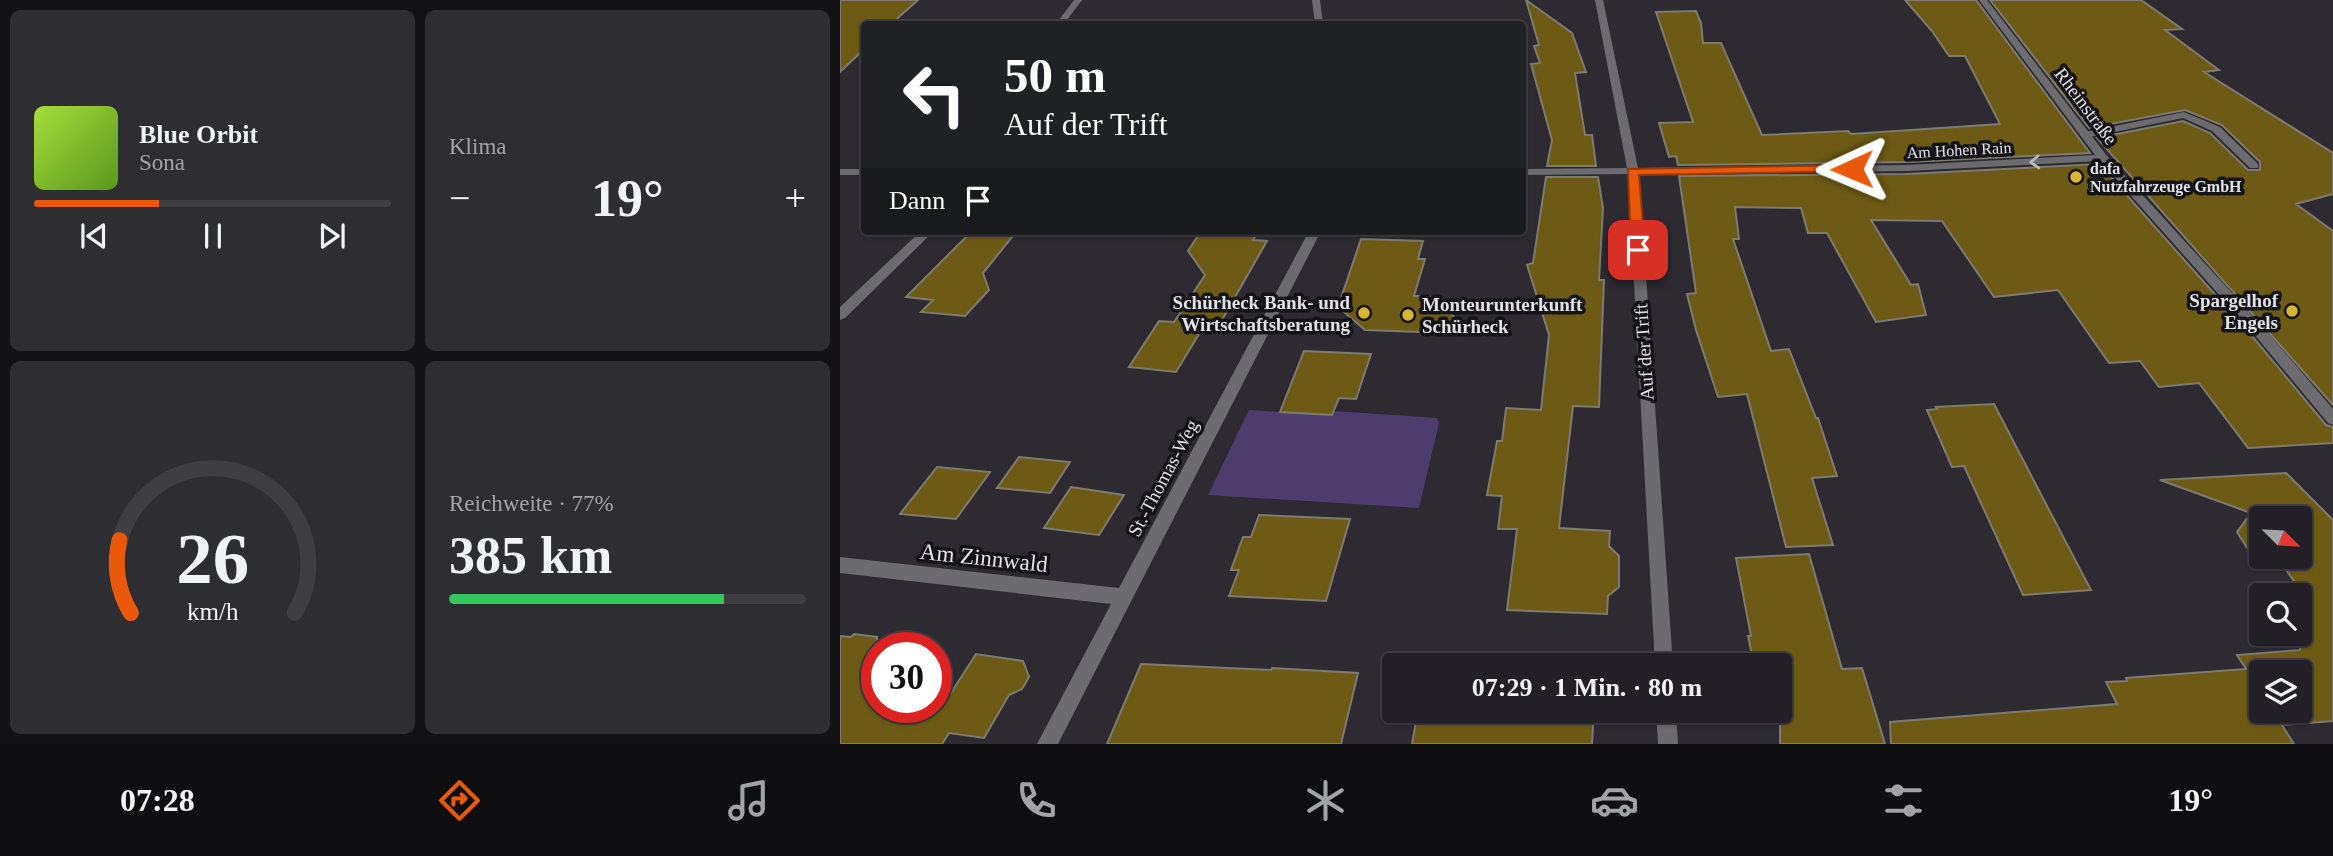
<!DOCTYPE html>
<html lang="de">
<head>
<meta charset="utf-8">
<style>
  :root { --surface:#222026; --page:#2e2d32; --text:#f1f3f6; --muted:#a2a3a7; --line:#3f3e43; --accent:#ea580c }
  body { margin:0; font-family:"Times New Roman",serif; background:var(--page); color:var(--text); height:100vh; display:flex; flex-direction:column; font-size:26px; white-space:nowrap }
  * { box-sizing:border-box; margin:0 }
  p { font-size:23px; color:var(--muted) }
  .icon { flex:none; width:38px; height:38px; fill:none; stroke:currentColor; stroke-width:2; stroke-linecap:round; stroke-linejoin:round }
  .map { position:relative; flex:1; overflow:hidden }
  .panel { display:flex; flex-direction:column; gap:10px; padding:10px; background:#131215; width:840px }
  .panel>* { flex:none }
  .top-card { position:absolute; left:21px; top:21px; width:665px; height:214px; border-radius:7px; box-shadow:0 2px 5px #0004,0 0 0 2px var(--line); background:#202124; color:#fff; overflow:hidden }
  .needle { width:46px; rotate:114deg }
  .tools { position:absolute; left:1409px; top:506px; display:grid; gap:14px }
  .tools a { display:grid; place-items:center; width:63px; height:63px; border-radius:7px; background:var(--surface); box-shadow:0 2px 5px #0004,0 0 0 2px var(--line); font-size:35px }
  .speed { position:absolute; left:21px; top:632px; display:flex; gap:14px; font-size:35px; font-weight:700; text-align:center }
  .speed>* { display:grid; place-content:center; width:91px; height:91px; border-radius:50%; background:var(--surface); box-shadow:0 2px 5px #0004,0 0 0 2px var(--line); line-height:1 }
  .speed .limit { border:10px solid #d22; background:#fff; color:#111 }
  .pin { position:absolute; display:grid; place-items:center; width:60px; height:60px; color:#fff; margin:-30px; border-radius:14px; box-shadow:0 4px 10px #0006 }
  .me { position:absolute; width:77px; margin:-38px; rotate:269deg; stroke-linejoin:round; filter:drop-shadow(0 0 5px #0008) }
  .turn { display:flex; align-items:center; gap:24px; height:147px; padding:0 28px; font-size:32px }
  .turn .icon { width:91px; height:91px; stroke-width:2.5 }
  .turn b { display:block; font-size:49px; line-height:60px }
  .then { display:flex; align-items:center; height:66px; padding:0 28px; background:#0003; gap:14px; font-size:26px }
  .big { font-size:52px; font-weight:600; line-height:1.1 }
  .panel .tile { flex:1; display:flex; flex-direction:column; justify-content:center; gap:10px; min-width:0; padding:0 24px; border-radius:10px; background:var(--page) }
  .panel .dial { align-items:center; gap:0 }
  .dial svg { height:182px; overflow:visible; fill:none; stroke:var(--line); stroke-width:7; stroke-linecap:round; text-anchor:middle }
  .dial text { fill:var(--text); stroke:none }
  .song { display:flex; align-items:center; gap:21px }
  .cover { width:84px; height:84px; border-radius:10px; background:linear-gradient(135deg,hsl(80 70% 55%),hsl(90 70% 35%)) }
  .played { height:7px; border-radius:4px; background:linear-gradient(90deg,var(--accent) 35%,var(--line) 35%) }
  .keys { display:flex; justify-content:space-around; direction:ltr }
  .heat { display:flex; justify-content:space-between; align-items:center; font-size:38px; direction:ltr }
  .charge { height:10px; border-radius:5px; background:linear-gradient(90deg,#34c759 77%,var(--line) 0) }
  .panel .tiles { flex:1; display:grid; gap:10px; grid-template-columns:repeat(2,1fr) }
  .trip { position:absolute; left:542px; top:653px; width:410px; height:70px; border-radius:7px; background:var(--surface); box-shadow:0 2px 5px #0004,0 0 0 2px var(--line); font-weight:600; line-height:70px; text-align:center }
  .menu { display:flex; height:112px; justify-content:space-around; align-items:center; background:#0e0d0f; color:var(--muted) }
  .menu .icon { width:49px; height:49px }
  .menu .selected { color:var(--accent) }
  .menu b { font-size:32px; color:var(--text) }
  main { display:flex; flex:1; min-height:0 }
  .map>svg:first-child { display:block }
  .green { fill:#4f3c6e }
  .building { fill:#6d5b15; stroke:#7d7b70; stroke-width:2; fill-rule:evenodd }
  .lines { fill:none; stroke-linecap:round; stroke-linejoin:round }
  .service { fill:#6c6b70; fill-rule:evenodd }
  .minor { fill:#6c6b70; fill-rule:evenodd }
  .oneway { stroke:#b9b8bd }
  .route { fill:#ea580c; stroke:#983908; stroke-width:2 }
  .poi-dot { fill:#d6b534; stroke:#141317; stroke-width:2.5 }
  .labels { text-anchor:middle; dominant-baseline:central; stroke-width:7; stroke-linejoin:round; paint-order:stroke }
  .far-street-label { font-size:16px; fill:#e2e1e6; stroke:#141317 }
  .far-poi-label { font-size:16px; font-weight:bold; fill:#e2e1e6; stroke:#141317; text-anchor:start }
  .street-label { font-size:19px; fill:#e2e1e6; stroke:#141317 }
  .poi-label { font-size:19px; font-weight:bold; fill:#e2e1e6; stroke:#141317; text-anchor:end }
  .near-street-label { font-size:23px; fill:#e2e1e6; stroke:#141317 }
</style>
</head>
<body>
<main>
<section class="panel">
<div class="tiles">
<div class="tile">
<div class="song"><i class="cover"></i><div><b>Blue Orbit</b><p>Sona</p></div></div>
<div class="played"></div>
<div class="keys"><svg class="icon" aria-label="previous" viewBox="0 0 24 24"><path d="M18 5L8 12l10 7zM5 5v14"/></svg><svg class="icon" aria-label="pause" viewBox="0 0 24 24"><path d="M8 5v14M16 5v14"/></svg><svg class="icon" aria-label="next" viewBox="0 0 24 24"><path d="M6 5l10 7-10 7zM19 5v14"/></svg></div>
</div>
<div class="tile"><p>Klima</p>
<div class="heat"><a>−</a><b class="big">19°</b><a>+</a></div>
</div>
<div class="tile dial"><svg viewBox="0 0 100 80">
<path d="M14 69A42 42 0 1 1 86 69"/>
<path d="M14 69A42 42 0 0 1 9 37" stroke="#ea580c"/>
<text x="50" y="56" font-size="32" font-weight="700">26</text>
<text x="50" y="72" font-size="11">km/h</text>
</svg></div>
<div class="tile"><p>Reichweite · 77%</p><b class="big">385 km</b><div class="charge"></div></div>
</div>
</section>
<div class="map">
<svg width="1493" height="744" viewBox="0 0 1493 744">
  <rect width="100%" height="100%" fill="#2d2a32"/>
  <!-- green -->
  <path class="green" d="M409,410L491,415L493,411L597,418L599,423L579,508L368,495Z"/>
  <!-- building -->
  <path class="building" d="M0,0H78L51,24H24V49L0,72Z
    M686,0L732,33L746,72L735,73L745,135H752L756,166H707L712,140L691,64L700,63L694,46L699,45Z
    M1065,0H1136L1250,153L1067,162L838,165L836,156L829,157L819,123L853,122L816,12L856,11L861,23L863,43H881L922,135L1008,131L1011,134L1160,124L1125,56H1109L1092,31Z
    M1150,0H1301L1342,29L1325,30L1379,70L1364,72L1493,153V194L1456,204L1493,231V405L1257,138L1343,121L1370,133L1408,170H1420V162L1382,125L1345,110L1249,128Z
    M1259,164L1412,336L1486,425L1493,427V443L1408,448L1359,383L1319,387L1300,361L1269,363L1218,290L1154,297L1102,221L1031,220L1071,285L1078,284L1086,315L1036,322L987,233H968L961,208L895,207L899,239H893L931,351L949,349L976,418H978L997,476L972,478L993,545L946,547L907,394L878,397L856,330L847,294L856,293L839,176L1067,174Z
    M706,177H758L763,208L759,280H764L759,407L733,406L719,528L770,531L769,546L779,556V587L768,596L767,614L667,610L677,529H658L662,496L647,495L657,441H662L666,408L701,410L709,335L687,265L693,263Z
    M132,231H177L143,273L149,290L125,316L81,312L93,300L66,297Z
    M361,231H419L413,240L427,241L378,327L364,326L336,372L289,367L319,321L334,322L365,275L348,251Z
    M521,239L583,241L578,259H585L574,296H589L635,334L525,330L498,307Z
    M464,351L531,354L516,399L499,398L492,415L440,412Z
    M1154,404L1206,504L1251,590L1183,595L1124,466L1112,467L1087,410L1097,409L1096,407Z
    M179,457L230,462L210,493L157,488Z
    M97,467L150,472L116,519L60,514Z
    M1446,473L1493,520V721L1442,725L1454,744H1051L1050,722L1277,704L1266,682L1287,681L1286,678L1406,669L1397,655L1460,650V590L1442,564L1424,556H1460V518H1421V555L1409,551L1397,532L1411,513L1320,480ZM1421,672H1460V710H1421Z
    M231,487L284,495L259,535L204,528Z
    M419,515L510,519L486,601L389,596L399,570H391L403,537H411Z
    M969,554L1002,669L1022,668L1045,744H940V665H914L908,636H911L896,558Z
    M14,634L37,637V707H102L136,654L183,661L189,677L182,689L169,695L144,738L109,733L102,744H0V636L11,637Z
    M301,664L431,670L432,668L518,673L501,744H267Z
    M578,710H754L752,744H572Z"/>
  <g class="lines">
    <!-- service -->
    <path class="service" d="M1344,112L1380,127L1418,164V168H1410L1372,131L1343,118L1245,138L1240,135L1245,132Z"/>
    <!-- minor -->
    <path class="minor" d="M234,0H242L224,24H216Z
      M472,0H480L483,24H475Z
      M755,0H763L798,168L1067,165L1255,155L1139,0H1147L1267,156L1424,328L1493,409V425L1488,423L1414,334L1260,161L1067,171L799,174L833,665H815L788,174L682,175V169L787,168Z
      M0,169H24V175H0Z
      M81,231H94L5,318L0,320V307Z
      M469,231H481L218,744H197L271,604L0,573V557L279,588Z
      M816,710H836L838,744H818Z"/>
  </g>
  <!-- one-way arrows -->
  <defs><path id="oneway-chevron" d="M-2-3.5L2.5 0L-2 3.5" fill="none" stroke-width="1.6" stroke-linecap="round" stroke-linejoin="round" transform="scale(1.75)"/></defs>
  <use class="oneway" href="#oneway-chevron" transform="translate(1195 162) rotate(177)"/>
  <!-- route -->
  <path class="route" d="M1012,165L1018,169L1016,171L799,175L805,250L798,255L791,250L788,169Z"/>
  <!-- markers -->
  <g class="poi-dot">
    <circle cx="1236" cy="177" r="7"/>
    <circle cx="1452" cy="311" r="7"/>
    <circle cx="524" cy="313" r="7"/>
    <circle cx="568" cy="315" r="7"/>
  </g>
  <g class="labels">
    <!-- far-street labels -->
    <g class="far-street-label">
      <text transform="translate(1119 150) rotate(-3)">Am Hohen Rain</text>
    </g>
    <!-- far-poi labels -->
    <g class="far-poi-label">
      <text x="1250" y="168">dafa<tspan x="1250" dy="18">Nutzfahrzeuge GmbH</tspan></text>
    </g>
    <!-- street labels -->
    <g class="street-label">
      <text transform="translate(1246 106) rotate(53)">Rheinstraße</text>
      <text transform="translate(804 352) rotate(-94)">Auf der Trift</text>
      <text transform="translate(323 478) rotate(-62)">St.-Thomas-Weg</text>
    </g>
    <!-- poi labels -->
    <g class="poi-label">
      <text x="1438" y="300">Spargelhof<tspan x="1438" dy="22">Engels</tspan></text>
      <text x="510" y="302">Schürheck Bank- und<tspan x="510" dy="22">Wirtschaftsberatung</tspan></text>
      <text x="582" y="304" text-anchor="start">Monteurunterkunft<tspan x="582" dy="22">Schürheck</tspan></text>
    </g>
    <!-- near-street labels -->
    <g class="near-street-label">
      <text transform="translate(144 558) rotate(6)">Am Zinnwald</text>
    </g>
  </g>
</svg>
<div class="tools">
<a><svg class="needle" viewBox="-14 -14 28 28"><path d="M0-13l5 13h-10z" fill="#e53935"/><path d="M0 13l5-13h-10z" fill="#a2a3a7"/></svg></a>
<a><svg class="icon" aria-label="search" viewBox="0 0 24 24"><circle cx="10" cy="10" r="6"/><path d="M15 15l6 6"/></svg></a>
<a><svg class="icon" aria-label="layers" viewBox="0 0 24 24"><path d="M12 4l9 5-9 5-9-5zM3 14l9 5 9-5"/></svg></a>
</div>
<div class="speed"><div class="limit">30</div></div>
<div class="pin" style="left:798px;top:250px;background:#d93025"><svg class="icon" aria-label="arrive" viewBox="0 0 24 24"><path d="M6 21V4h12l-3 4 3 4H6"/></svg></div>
<svg class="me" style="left:1012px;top:169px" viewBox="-20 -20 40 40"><path d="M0-17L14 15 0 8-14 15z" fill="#ea580c" stroke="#fff" stroke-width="4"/></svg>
<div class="trip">07:29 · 1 Min. · 80 m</div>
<div class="top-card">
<div class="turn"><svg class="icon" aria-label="left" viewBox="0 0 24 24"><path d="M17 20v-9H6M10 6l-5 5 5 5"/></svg><div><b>50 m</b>Auf der Trift</div></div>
<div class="then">Dann<svg class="icon" aria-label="arrive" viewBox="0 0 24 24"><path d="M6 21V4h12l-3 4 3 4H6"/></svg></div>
</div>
</div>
</main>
<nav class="menu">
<b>07:28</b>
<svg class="icon selected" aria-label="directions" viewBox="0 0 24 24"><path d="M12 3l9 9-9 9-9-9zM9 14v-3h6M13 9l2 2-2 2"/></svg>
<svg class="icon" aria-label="music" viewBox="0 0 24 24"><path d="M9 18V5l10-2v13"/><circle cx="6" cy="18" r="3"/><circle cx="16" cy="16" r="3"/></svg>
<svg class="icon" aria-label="phone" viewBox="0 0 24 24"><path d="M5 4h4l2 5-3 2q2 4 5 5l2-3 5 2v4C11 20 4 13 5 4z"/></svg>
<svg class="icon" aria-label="climate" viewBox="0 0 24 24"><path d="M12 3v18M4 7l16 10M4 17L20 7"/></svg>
<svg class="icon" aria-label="car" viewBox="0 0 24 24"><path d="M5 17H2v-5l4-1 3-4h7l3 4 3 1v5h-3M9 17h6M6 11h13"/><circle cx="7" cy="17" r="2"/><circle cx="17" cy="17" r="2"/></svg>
<svg class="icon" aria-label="filters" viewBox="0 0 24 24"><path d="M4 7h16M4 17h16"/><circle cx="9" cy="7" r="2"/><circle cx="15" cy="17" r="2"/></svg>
<b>19°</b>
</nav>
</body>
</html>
